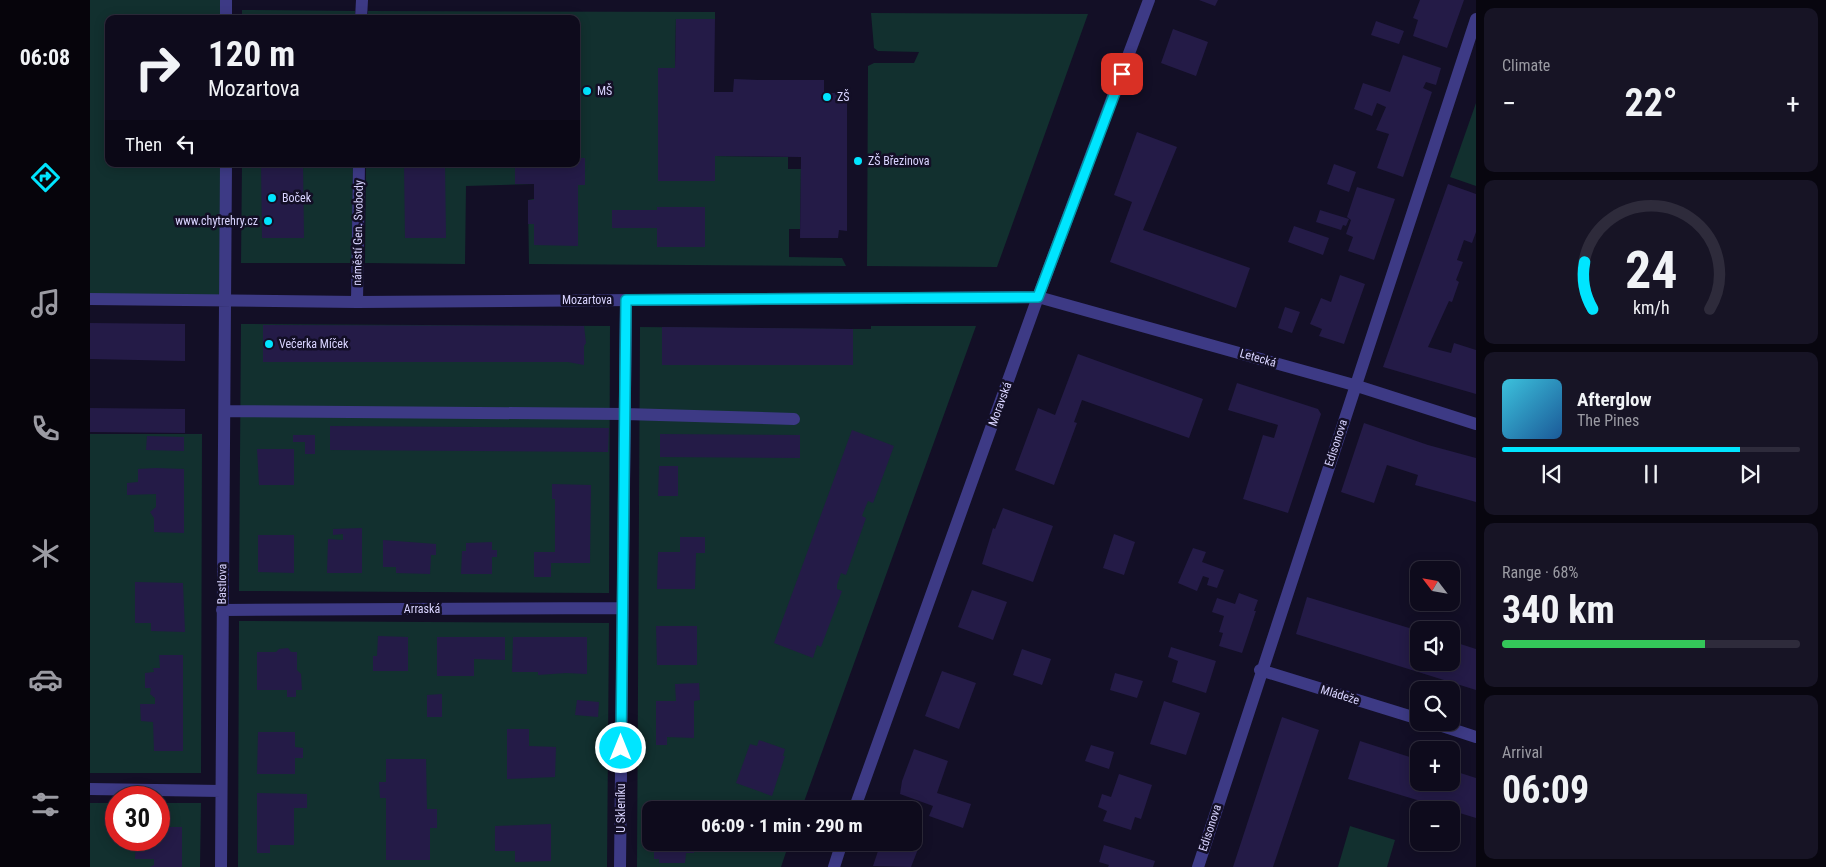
<!DOCTYPE html>
<html lang="en">
<head>
<meta charset="utf-8">
<style>
  :root { --surface:#0e0b1c; --page:#171425; --text:#f1f3f6; --muted:#9b9ba3; --line:#2e2b3b; --accent:#00e5ff }
  body { margin:0; font-family:"Roboto Condensed",sans-serif; background:var(--page); color:var(--text); height:100vh; display:flex; flex-direction:column; font-size:19px; white-space:nowrap }
  * { box-sizing:border-box; margin:0 }
  p { font-size:16px; color:var(--muted) }
  .icon { flex:none; width:28px; height:28px; fill:none; stroke:currentColor; stroke-width:2; stroke-linecap:round; stroke-linejoin:round }
  .map { position:relative; flex:1; overflow:hidden }
  .panel { display:flex; flex-direction:column; gap:8px; padding:8px; background:#08060f; width:350px }
  .panel>* { flex:none }
  .banner { position:absolute; left:15px; top:15px; width:475px; height:152px; border-radius:10px; box-shadow:0 2px 12px #0003,0 0 0 1px var(--line); background:#0e0b1c; color:var(--text); overflow:hidden }
  .needle { width:32px; rotate:301deg }
  .controls { position:absolute; left:1320px; top:561px; display:grid; gap:10px }
  .controls a { display:grid; place-items:center; width:50px; height:50px; border-radius:10px; background:var(--surface); box-shadow:0 2px 12px #0003,0 0 0 1px var(--line); font-size:25px }
  .speed { position:absolute; left:15px; top:786px; display:flex; gap:10px; font-size:25px; font-weight:700; text-align:center }
  .speed>* { display:grid; place-content:center; width:65px; height:65px; border-radius:50%; background:var(--surface); box-shadow:0 2px 12px #0003,0 0 0 1px var(--line); line-height:1 }
  .speed .limit { border:8px solid #d22; background:#fff; color:#111 }
  .pin { position:absolute; display:grid; place-items:center; width:42px; height:42px; color:#fff; margin:-21px; border-radius:10px; box-shadow:0 2px 8px #0006 }
  .me { position:absolute; width:55px; margin:-28px; rotate:0deg; stroke-linejoin:round; filter:drop-shadow(0 0 4px #0008) }
  .turn { display:flex; align-items:center; gap:18px; height:105px; padding:0 20px; font-size:22px }
  .turn .icon { width:65px; height:65px; stroke-width:2.5 }
  .turn b { display:block; font-size:35px; line-height:42px }
  .then { display:flex; align-items:center; height:48px; padding:0 20px; background:#0003; gap:10px; font-size:19px }
  .big { font-size:38px; font-weight:700; line-height:1.1 }
  .panel .widget { flex:1; display:flex; flex-direction:column; justify-content:center; gap:8px; min-width:0; padding:0 18px; border-radius:10px; background:var(--page) }
  .panel .dial { align-items:center; gap:0 }
  .dial svg { height:130px; overflow:visible; fill:none; stroke:var(--line); stroke-width:7; stroke-linecap:round; text-anchor:middle }
  .dial text { fill:var(--text); stroke:none }
  .song { display:flex; align-items:center; gap:15px }
  .cover { width:60px; height:60px; border-radius:8px; background:linear-gradient(135deg,hsl(190 70% 55%),hsl(210 70% 35%)) }
  .played { height:5px; border-radius:2px; background:linear-gradient(90deg,var(--accent) 80%,var(--line) 80%) }
  .keys { display:flex; justify-content:space-around; direction:ltr }
  .heat { display:flex; justify-content:space-between; align-items:center; font-size:28px; direction:ltr }
  .charge { height:8px; border-radius:4px; background:linear-gradient(90deg,#34c759 68%,var(--line) 0) }
  .trip { position:absolute; left:552px; top:801px; width:280px; height:50px; border-radius:10px; background:var(--surface); box-shadow:0 2px 12px #0003,0 0 0 1px var(--line); font-weight:700; line-height:50px; text-align:center }
  main { display:flex; flex:1; min-height:0 }
  .menu { display:flex; flex-direction:column; width:90px; justify-content:space-around; align-items:center; background:#06040b; color:var(--muted) }
  .menu .icon { width:35px; height:35px }
  .menu .selected { color:var(--accent) }
  .menu b { font-size:22px; color:var(--text) }
  .map>svg:first-child { display:block }
  .green { fill:#12302f }
  .building { fill:#241b47 }
  .lines { fill:none; stroke-linecap:round; stroke-linejoin:round }
  .minor { stroke:#3d3a85; stroke-width:12 }
  .route-casing { stroke:#0095a6; stroke-width:12 }
  .route { stroke:#00e5ff; stroke-width:9 }
  .poi-dot { fill:#00e5ff; stroke:#130f26; stroke-width:2 }
  .labels { text-anchor:middle; dominant-baseline:central; stroke-width:5; stroke-linejoin:round; paint-order:stroke }
  .poi-label { font-size:12px; fill:#d9d4ff; stroke:#130f26; text-anchor:start }
  .street-label { font-size:12px; fill:#d9d4ff; stroke:#130f26 }
</style>
</head>
<body>
<main>
<nav class="menu">
<b>06:08</b>
<svg class="icon selected" aria-label="directions" viewBox="0 0 24 24"><path d="M12 3l9 9-9 9-9-9zM9 14v-3h6M13 9l2 2-2 2"/></svg>
<svg class="icon" aria-label="music" viewBox="0 0 24 24"><path d="M9 18V5l10-2v13"/><circle cx="6" cy="18" r="3"/><circle cx="16" cy="16" r="3"/></svg>
<svg class="icon" aria-label="phone" viewBox="0 0 24 24"><path d="M5 4h4l2 5-3 2q2 4 5 5l2-3 5 2v4C11 20 4 13 5 4z"/></svg>
<svg class="icon" aria-label="climate" viewBox="0 0 24 24"><path d="M12 3v18M4 7l16 10M4 17L20 7"/></svg>
<svg class="icon" aria-label="car" viewBox="0 0 24 24"><path d="M5 17H2v-5l4-1 3-4h7l3 4 3 1v5h-3M9 17h6M6 11h13"/><circle cx="7" cy="17" r="2"/><circle cx="17" cy="17" r="2"/></svg>
<svg class="icon" aria-label="filters" viewBox="0 0 24 24"><path d="M4 7h16M4 17h16"/><circle cx="9" cy="7" r="2"/><circle cx="15" cy="17" r="2"/></svg>
</nav>
<div class="map">
<svg width="1386" height="867" viewBox="0 0 1386 867">
  <rect width="100%" height="100%" fill="#130f26"/>
  <!-- green -->
  <path class="green" d="M0,0H136V19H19V164H136V301L0,299Z
    M152,10L265,11V19H152Z
    M278,11L625,12V19H586L585,68H569L625,156L698,157V169H711L710,229H699V257L752,258L756,266L439,264L438,200L444,199V184L376,186L375,264L275,263L276,164H486V19H278Z
    M781,13L998,14L907,267L777,266L778,66L784,63H824L829,52L788,51L784,48Z
    M1386,103V186L1360,177Z
    M152,164H263L262,263H151Z
    M151,324L520,326L519,593L149,591Z
    M781,326H886L711,810H561V842L699,843L691,867H547L550,327L763,329H781Z
    M0,434H112L111,773H0Z
    M149,621L519,623L517,867H148Z
    M0,803H26V840H69V803H111L110,867H0Z
    M1260,826L1305,840L1297,867H1248Z"/>
  <!-- building -->
  <path class="building" d="M1109,0H1128L1125,6Z
    M1330,0H1374L1357,48L1323,36L1328,20L1323,18Z
    M586,19H625L624,92H643L644,79L668,80H734V93H757V231L749,230L748,238H710L711,157L625,156V181H568V68H585Z
    M1286,21L1314,31L1309,44L1281,35Z
    M1083,29L1118,42L1106,76L1071,63Z
    M1313,55L1351,68L1346,85L1336,82L1333,88L1342,92L1313,177L1287,168L1299,134L1286,130L1296,107L1287,103L1282,116L1264,109L1273,83L1300,92Z
    M1047,132L1087,147L1053,230L1160,268L1146,308L1020,262L1042,202L1024,195Z
    M486,158H495V185H488V246L444,245V224H438V200H444V184H425V164H486Z
    M171,164H213L214,238H172Z
    M314,164H355L356,238H315Z
    M1244,164L1266,172L1259,192L1237,184Z
    M1358,184L1386,194V232L1382,243L1374,240L1367,260L1373,262L1366,280L1369,282L1362,302L1359,301L1338,347L1361,353L1364,343L1386,350V394L1293,367Z
    M1267,187L1305,199L1284,260L1258,251L1263,237L1256,234L1261,220L1257,217Z
    M567,207H615V247H567V228H522V210H567Z
    M1230,210L1259,219L1256,226L1253,225L1251,230L1226,222Z
    M1204,226L1239,238L1233,255L1198,242Z
    M1250,275L1275,284L1254,344L1229,336L1232,329L1220,324L1231,298L1241,302Z
    M1195,307L1210,312L1202,333L1188,328Z
    M0,323L95,324V361L0,359Z
    M173,325L494,326L496,343L494,346V365L478,362H173Z
    M572,327L763,329V365H572Z
    M988,354L1113,399L1099,438L992,400L984,422L987,423L964,485L925,470L948,408L965,415Z
    M1147,383L1228,409L1231,414L1198,513L1153,499L1173,435L1184,438L1188,425L1138,410Z
    M0,408L95,409V433L0,432Z
    M1274,423L1338,445L1386,458V502L1325,485L1328,475L1297,465L1284,503L1251,492Z
    M240,426L519,428L518,452L240,450Z
    M762,430L804,446L783,503L778,501L773,513L772,516L776,518L756,575L751,573L747,585V589L752,591L731,647L727,645L723,658L684,643Z
    M570,434L710,435V458L570,457Z
    M203,435H225V454H215V442H203Z
    M57,436L94,437V451L56,450Z
    M167,449H204V485H169Z
    M569,466H588V496H568Z
    M66,468L94,469V533L64,532V518L60,512L66,507V494L37,495V483L48,482V469Z
    M462,484L501,485L500,563H461V577H444V552H465V499H462Z
    M913,508L963,526L943,582L892,564L903,528L905,529Z
    M272,528V573H237L238,539L253,540V534L243,535V529Z
    M1024,534L1045,542L1034,575L1013,568Z
    M168,535H204V573L168,572Z
    M590,537H615V553H606L605,589H567L568,552H590Z
    M293,540L346,544V555H341L340,574L306,573V567H293Z
    M402,542V550H407V557H402V574H371L372,551H376V543Z
    M1103,548L1116,552L1112,562L1134,570L1127,588L1117,585L1119,578L1113,576L1107,591L1088,583Z
    M45,582L93,583L95,632L61,631V623H45Z
    M882,590L917,602L903,640L868,627Z
    M1149,593L1168,600L1164,611H1166L1152,653L1129,646L1133,633L1129,632L1134,616L1122,612L1127,598L1145,604Z
    M1217,597L1329,631V662H1361V641L1386,649V690L1206,634Z
    M566,626H607V665H567Z
    M288,636L318,637V671H283V656H287Z
    M347,637H415V660L384,659V676H347Z
    M423,637H497V674L476,673L448,675V672H422Z
    M1081,647L1126,661L1116,693L1082,682L1088,661L1078,657Z
    M198,648L201,652H207V670L211,674L212,690H206V697H197V690H167V652H186L189,649Z
    M932,649L961,659L952,685L923,675Z
    M69,655H93V751H64L63,722L51,721L50,704H65V698L60,694L61,688H55V673L64,672L63,668H70Z
    M852,671L886,683L869,729L835,716Z
    M1025,673L1053,681L1047,698L1020,690Z
    M609,683L610,700L604,701V738L577,737V745H566V701H586L585,684Z
    M352,694V717H337V695Z
    M487,700L509,702L508,717L485,715Z
    M1074,701L1110,713L1096,755L1060,744Z
    M1192,717L1229,730L1183,867H1143Z
    M417,729H439V746L466,747L465,777L417,779Z
    M168,732H205V747L213,748V758H205V774H167Z
    M669,740L695,749L693,756H695L682,796L646,783L660,744L667,746Z
    M1270,741L1329,760V782H1361V770L1386,778V818L1258,779Z
    M1001,745L1024,752L1019,769L995,761Z
    M824,749L858,761L847,793L881,804L873,828L839,816L843,806L810,794L812,781Z
    M296,759H336L337,809H347V828H340V860H296V798H290L289,782H296Z
    M1029,774L1062,785L1051,819L1045,817L1041,830L1013,821L1017,811L1008,807L1012,794L1021,797Z
    M167,793L217,794V808H204V845H180V853H167Z
    M580,800H603V810H580Z
    M461,824V861L425,862V851H405V826Z
    M69,827H92V867H60L64,865V859H45L46,841L69,840Z
    M824,836L832,839L821,867L783,866L791,842H824Z
    M564,842H604V853H596L595,863H569V859H564Z
    M1014,845L1065,861L1063,867H1018L1019,865L1009,862Z"/>
  <g class="lines">
    <!-- minor -->
    <path class="minor" d="M136,19V0
      M271,19L272,0
      M0,299L267,302L948,297L1264,385L1386,424
      M267,302L269,164
      M135,411L535,414L704,419
      M132,610L532,608
      M1170,670L1329,719
      M1340,722L1386,737
      M0,789L131,791
      M764,810L948,297L1059,0
      M131,867L136,164
      M530,867L536,300
      M744,867L752,842
      M1108,867L1386,19"/>
  </g>
  <g class="lines">
    <defs>
      <path id="route" d="M531,748L536,300L948,297L1032,74"/>
    </defs>
    <!-- route casing -->
    <use href="#route" class="route-casing"/>
    <!-- route -->
    <use href="#route" class="route"/>
  </g>
  <!-- markers -->
  <g class="poi-dot">
    <circle cx="497" cy="91" r="5"/>
    <circle cx="737" cy="97" r="5"/>
    <circle cx="768" cy="161" r="5"/>
    <circle cx="182" cy="198" r="5"/>
    <circle cx="178" cy="221" r="5"/>
    <circle cx="179" cy="344" r="5"/>
  </g>
  <g class="labels">
    <!-- poi labels -->
    <g class="poi-label">
      <text x="507" y="91">MŠ</text>
      <text x="747" y="97">ZŠ</text>
      <text x="778" y="161">ZŠ Březinova</text>
      <text x="192" y="198">Boček</text>
      <text x="168" y="221" text-anchor="end">www.chytrehry.cz</text>
      <text x="189" y="344">Večerka Míček</text>
    </g>
    <!-- street labels -->
    <g class="street-label">
      <text transform="translate(268 233) rotate(-89)">náměstí Gen. Svobody</text>
      <text x="497" y="300">Mozartova</text>
      <text transform="translate(1168 358) rotate(16)">Letecká</text>
      <text transform="translate(910 404) rotate(-70)">Moravská</text>
      <text transform="translate(1246 443) rotate(-72)">Edisonova</text>
      <text transform="translate(132 584) rotate(-89)">Bastlova</text>
      <text x="332" y="609">Arraská</text>
      <text transform="translate(1250 695) rotate(17)">Mládeže</text>
      <text transform="translate(531 808) rotate(-90)">U Skleníku</text>
      <text transform="translate(1120 828) rotate(-72)">Edisonova</text>
    </g>
  </g>
</svg>
<div class="controls">
<a><svg class="needle" viewBox="-14 -14 28 28"><path d="M0-13l5 13h-10z" fill="#e53935"/><path d="M0 13l5-13h-10z" fill="#9b9ba3"/></svg></a>
<a><svg class="icon" aria-label="sound" viewBox="0 0 24 24"><path d="M4 9h4l5-4v14l-5-4H4zM17 9q2 3 0 6"/></svg></a>
<a><svg class="icon" aria-label="search" viewBox="0 0 24 24"><circle cx="10" cy="10" r="6"/><path d="M15 15l6 6"/></svg></a>
<a>+</a>
<a>−</a>
</div>
<div class="speed"><div class="limit">30</div></div>
<div class="pin" style="left:1032px;top:74px;background:#d93025"><svg class="icon" aria-label="arrive" viewBox="0 0 24 24"><path d="M6 21V4h12l-3 4 3 4H6"/></svg></div>
<svg class="me" style="left:531px;top:748px" viewBox="-20 -20 40 40"><circle r="17" fill="#00e5ff" stroke="#fff" stroke-width="3"/><path d="M0-11L8 9 0 5-8 9z" fill="#fff"/></svg>
<div class="trip">06:09 · 1 min · 290 m</div>
<div class="banner">
<div class="turn"><svg class="icon" aria-label="right" viewBox="0 0 24 24"><path d="M7 20v-9h11M14 6l5 5-5 5"/></svg><div><b>120 m</b>Mozartova</div></div>
<div class="then">Then<svg class="icon" aria-label="left" viewBox="0 0 24 24"><path d="M17 20v-9H6M10 6l-5 5 5 5"/></svg></div>
</div>
</div>
<section class="panel">
<div class="widget"><p>Climate</p>
<div class="heat"><a>−</a><b class="big">22°</b><a>+</a></div>
</div>
<div class="widget dial"><svg viewBox="0 0 100 80">
<path d="M14 69A42 42 0 1 1 86 69"/>
<path d="M14 69A42 42 0 0 1 9 40" stroke="#00e5ff"/>
<text x="50" y="56" font-size="32" font-weight="700">24</text>
<text x="50" y="72" font-size="11">km/h</text>
</svg></div>
<div class="widget">
<div class="song"><i class="cover"></i><div><b>Afterglow</b><p>The Pines</p></div></div>
<div class="played"></div>
<div class="keys"><svg class="icon" aria-label="previous" viewBox="0 0 24 24"><path d="M18 5L8 12l10 7zM5 5v14"/></svg><svg class="icon" aria-label="pause" viewBox="0 0 24 24"><path d="M8 5v14M16 5v14"/></svg><svg class="icon" aria-label="next" viewBox="0 0 24 24"><path d="M6 5l10 7-10 7zM19 5v14"/></svg></div>
</div>
<div class="widget"><p>Range · 68%</p><b class="big">340 km</b><div class="charge"></div></div>
<div class="widget"><p>Arrival</p><b class="big">06:09</b></div>
</section>
</main>
</body>
</html>
